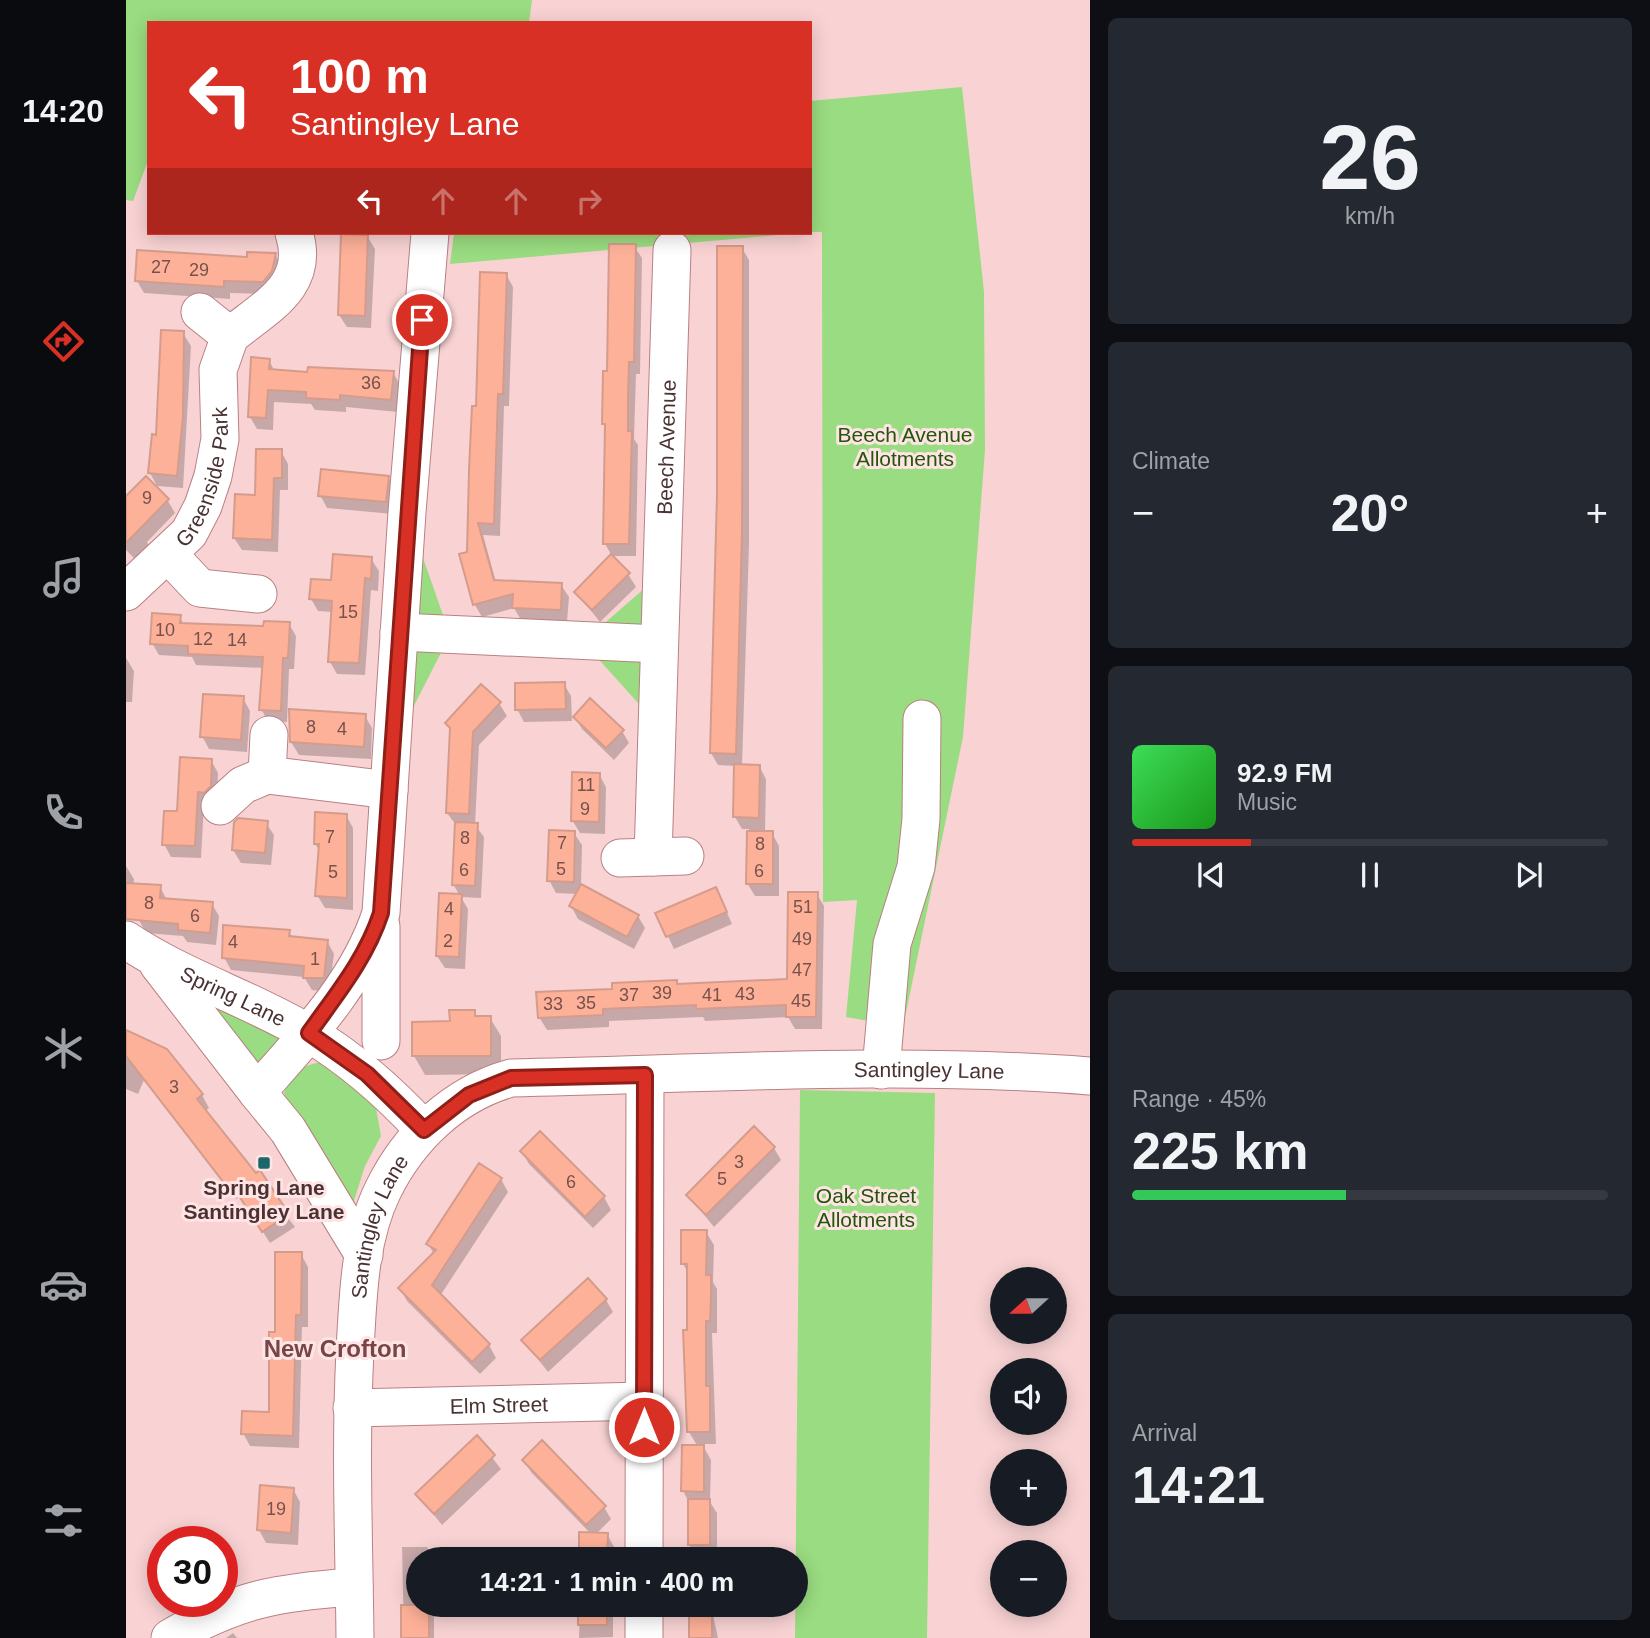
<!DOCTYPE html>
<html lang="en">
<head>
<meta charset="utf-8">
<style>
  :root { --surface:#171b24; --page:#242831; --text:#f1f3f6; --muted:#9ea1a6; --line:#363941; --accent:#d93025 }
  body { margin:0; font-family:Arial,sans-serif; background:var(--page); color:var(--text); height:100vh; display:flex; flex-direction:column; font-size:26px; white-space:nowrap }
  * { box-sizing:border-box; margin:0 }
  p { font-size:23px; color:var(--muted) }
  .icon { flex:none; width:38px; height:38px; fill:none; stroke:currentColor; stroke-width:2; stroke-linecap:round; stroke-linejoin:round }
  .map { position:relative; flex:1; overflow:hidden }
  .side { display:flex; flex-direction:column; gap:18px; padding:18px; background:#0d0f14; width:560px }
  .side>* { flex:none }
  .banner { position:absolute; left:21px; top:21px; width:665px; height:214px; border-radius:0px; box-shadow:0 4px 18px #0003; background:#d93025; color:#fff; overflow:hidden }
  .needle { width:46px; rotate:249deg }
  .tools { position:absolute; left:864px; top:1267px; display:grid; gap:14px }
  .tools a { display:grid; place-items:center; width:77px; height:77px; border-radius:50%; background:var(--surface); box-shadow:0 4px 18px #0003; font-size:35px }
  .speed { position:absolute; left:21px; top:1526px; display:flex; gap:14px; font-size:35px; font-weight:700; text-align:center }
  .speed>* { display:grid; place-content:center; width:91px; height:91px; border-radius:50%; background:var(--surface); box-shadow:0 4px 18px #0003; line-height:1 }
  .speed .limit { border:10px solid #d22; background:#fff; color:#111 }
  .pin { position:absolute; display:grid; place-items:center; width:60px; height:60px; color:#fff; margin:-30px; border:4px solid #fff; border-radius:50%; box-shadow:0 2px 7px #0007 }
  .me { position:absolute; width:77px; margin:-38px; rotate:0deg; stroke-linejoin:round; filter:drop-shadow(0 0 5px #0008) }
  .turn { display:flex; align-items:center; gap:24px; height:147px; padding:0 28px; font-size:32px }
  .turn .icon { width:91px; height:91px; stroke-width:2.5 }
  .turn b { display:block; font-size:49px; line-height:60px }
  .lanes { display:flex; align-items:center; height:66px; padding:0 28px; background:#0003; justify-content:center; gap:35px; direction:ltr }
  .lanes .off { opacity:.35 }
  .big { font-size:52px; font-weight:600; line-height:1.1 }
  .side .tile { flex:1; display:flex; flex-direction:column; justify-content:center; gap:10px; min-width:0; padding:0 24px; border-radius:10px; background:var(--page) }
  .side .dial { align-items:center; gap:0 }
  .dial b { font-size:91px; line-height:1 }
  .song { display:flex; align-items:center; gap:21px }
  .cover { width:84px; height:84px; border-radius:10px; background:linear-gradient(135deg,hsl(130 70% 55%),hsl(120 70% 35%)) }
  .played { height:7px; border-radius:4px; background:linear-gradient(90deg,var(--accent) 25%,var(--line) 25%) }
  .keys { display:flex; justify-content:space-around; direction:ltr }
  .heat { display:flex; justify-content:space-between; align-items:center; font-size:38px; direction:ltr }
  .charge { height:10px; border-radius:5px; background:linear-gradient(90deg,#34c759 45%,var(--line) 0) }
  .trip { position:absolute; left:280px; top:1547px; width:402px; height:70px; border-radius:35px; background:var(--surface); box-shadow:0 4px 18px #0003; font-weight:600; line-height:70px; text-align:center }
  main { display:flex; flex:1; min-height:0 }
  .menu { display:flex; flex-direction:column; width:126px; justify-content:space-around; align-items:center; background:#090b0e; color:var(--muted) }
  .menu .icon { width:49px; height:49px }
  .menu .selected { color:var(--accent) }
  .menu b { font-size:32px; color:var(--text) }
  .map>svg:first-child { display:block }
  .green { fill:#9adc81 }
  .shadow { fill:#0003 }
  .building { fill:#feb199; stroke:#d49c8c; stroke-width:2 }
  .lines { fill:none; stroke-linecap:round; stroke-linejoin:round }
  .minor-casing { stroke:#b98082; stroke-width:39 }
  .minor { stroke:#fff; stroke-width:37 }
  .route-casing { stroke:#8d1f18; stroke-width:18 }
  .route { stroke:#d93025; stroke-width:12 }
  .poi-dot { fill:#196769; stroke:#fee4e4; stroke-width:2.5 }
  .labels { text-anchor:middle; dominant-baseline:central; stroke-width:6; stroke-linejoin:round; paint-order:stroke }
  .number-label { font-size:18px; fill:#77524c }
  .park-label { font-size:21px; fill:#245509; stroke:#fee4e4 }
  .street-label { font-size:21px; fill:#4a3233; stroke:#fee4e4 }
  .poi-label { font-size:21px; font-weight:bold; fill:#4a3233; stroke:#fee4e4 }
  .quarter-label { font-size:24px; font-weight:bold; fill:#784547; stroke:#fee4e4 }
</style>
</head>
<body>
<main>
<nav class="menu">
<b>14:20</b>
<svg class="icon selected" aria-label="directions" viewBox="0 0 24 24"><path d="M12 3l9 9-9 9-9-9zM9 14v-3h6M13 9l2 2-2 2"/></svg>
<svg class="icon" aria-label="music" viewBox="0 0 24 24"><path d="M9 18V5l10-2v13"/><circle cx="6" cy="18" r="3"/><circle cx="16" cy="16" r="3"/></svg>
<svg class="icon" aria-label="phone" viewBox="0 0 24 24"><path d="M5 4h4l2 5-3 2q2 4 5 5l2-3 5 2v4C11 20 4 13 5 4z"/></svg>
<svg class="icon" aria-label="climate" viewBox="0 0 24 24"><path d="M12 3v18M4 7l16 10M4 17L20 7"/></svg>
<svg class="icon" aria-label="car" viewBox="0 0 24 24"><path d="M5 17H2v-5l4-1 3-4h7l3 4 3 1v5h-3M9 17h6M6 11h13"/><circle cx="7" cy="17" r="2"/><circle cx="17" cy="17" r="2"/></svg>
<svg class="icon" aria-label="filters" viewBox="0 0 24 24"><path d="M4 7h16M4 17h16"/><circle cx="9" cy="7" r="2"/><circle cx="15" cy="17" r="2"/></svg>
</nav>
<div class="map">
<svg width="964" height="1638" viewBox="0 0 964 1638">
  <rect width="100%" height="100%" fill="#f9d3d4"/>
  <!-- green -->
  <path class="green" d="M0,0H406L403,23H23V158L7,201L0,200Z
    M836,87L858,292L859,450L837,737L777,1027L720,1017L731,900L697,902L696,232H684V101Z
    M328,233H675L324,264Z
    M281,512L324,635L265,751Z
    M536,573L531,724L457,642Z
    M82,1001L155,1038L131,1066Z
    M196,1062L249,1102L255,1136L239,1166L226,1207L168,1118L158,1093C166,1071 174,1066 196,1062Z
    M674,1090L809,1093L801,1638H669Z"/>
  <!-- shadow -->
  <path class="shadow" d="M241,236L249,249L245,328L221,327L213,315Z
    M508,246L516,258L514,374H510L508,439L512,445L510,556H486L479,544L481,429L477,424L483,373Z
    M616,248L623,260V545L616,766H633L640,779L639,833H646L653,846V896H629L621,883L623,829H616L609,817L610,766L592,765L585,753Z
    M149,254L156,267L144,294L104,293V299L18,293L11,281Z
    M380,274L387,287L383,406H378L374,536L357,535L370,582L435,585L443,597L441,622L395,620L388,608L356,617L349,605L335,555L343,553L352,407Z
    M57,333L65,346L57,488L31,486L24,473Z
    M143,360L149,372H267L274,385L272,412L220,407V412L189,410L185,404L148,402L147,430L131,429L124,417Z
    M155,451L162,464V490H154L152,552L116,550L108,538Z
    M262,477L269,490L267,514L201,508L194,495Z
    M23,482L42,501L49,513L21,542L27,553L15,565L0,550V518Z
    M245,559L253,571L252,591L245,590L239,675L211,674L204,662L207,612L192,611L185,599Z
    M502,574L510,587L474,622L450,592Z
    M54,617L58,625L139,628L163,624L170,636L168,669H163L161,722L142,721L135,709L138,668L70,665L66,657L33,655L26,643Z
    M0,658L8,671L6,702H0Z
    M438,684L445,696L446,721L398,722L391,709Z
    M117,698L124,711L121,752L83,749L76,736Z
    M373,703L381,716L353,745L349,825L358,837L355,898L335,897L342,909L339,969L319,968L311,956L334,896L327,884L330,825L321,813L325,731L321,724Z
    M239,716L246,728L245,759L173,755L165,742Z
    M449,717L496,731L503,743L488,760L456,729Z
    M85,760L92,773L91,799L78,804L75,858L45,857L38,844Z
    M473,774L480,787L479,834L454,833L446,820Z
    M220,815L227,828V910L199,908L191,895L194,852L189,844Z
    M140,823L148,835L145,865L115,863L107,850Z
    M448,833L456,845L455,886L512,916L519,928L508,949L452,919L445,906L452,894L430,893L423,880Z
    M0,866L8,879L6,908L0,907Z
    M15,886L34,887L41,900L86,904L93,916L90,945L61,942L57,936L20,933L13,920Z
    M691,894L698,906L696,1029H669L662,1017L579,1021L577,1017L483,1021V1027L421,1030L413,1017L488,990L550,982L553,986L662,980Z
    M596,901L606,924L548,949L531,913Z
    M163,932L167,938L201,941L208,954L203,992L186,990L178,977L105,970L98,957Z
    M348,1012L351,1018H364L375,1036V1074L299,1075L288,1056L326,1023Z
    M0,1032L40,1051L76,1095L83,1108L79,1111L169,1227L144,1243L114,1196L110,1199L18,1080L12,1094L0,1089Z
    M648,1148L655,1160L588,1227L562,1195Z
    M396,1152L478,1197L485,1210L467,1228L403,1164Z
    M375,1179L382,1192L314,1296L363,1345L370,1358L354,1374L281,1301L274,1288L308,1254L302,1244Z
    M580,1232L588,1245L587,1282L591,1289V1333H586L590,1444H576L585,1460L584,1502L591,1513V1557L558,1559L571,1558L563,1545V1502L557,1491L572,1447L563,1432V1274L557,1264Z
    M175,1254L182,1267V1327H176L173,1448L124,1446L117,1433L145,1414L150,1334Z
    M480,1300L487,1312L422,1372L397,1340Z
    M351,1438L375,1469L316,1525L291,1494Z
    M398,1460L478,1507L485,1519L470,1534H481L488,1547V1559H454V1534H465L405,1472Z
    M167,1489L174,1502L172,1545L140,1543L133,1530Z
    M276,1547H301L308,1559H292V1605H308V1638H278Z
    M454,1605H487V1637L453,1638Z
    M560,1605H585L592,1638H565V1613Z
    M107,1633L111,1638H100Z"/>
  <!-- building -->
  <path class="building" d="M215,234L242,235L239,316L212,315Z
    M483,244H510L508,362H503L502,398V431H506L503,544H477L479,424H476L477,371H481Z
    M591,246H617L616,532L610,754L584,753L591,494Z
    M11,250L121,257V252L150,253L146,271L137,282L98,281V287L9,281Z
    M354,272L381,273L377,394H372L368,524L352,523L368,580L436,583L435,610L386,608L387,594L347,605L333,554L341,552L343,470L346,406H350Z
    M35,330L58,331L57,416L51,476L22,473L26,434L30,435Z
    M125,357L144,359L143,369L181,372L182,367L268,371L265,400L214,395V400L180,398V392L142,390L140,418L122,417Z
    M130,449H156V478H148L146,540L107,538L109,494L129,495Z
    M195,469L263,476L260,502L192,496Z
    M20,476L43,499L0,543V496Z
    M207,554L246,557L245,579L239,578L233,663L202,662L206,601L183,599L185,579L205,580Z
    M485,554L504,573L466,610L448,592Z
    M26,613L55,615L54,623L137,626L138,621L164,622L162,658H157L155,711L133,710L137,657L62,654V646L24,644Z
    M439,682L440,709L389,710V683Z
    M355,684L375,702L347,732L343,814L320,813L324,728L319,723Z
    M77,694L118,696L115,740L74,737Z
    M464,698L498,730L480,748L447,717Z
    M163,709L240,714L238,747L164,742Z
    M54,757L86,759L85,786L78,793L72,792L69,846L36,845L38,811H51Z
    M608,764L634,765L633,818L607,817Z
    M446,772L474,773L473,822L445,821Z
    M189,812L221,814V898L189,896L193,844H188Z
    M112,818L142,821L139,853L106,850L108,822Z
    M329,822L352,823L349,886L326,885Z
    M423,830L449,831L448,882L421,881Z
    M621,831H647V884H620Z
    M0,883L35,885L34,898L87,902L84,933L52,930V924L0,919Z
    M455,884L513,915L501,937L443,906Z
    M590,887L601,912L540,937L529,913Z
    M662,892H692L690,1017H660V1005L570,1009V1005L477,1009V1015L412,1018L410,992L486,989V983L551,980V984L661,979Z
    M313,893L336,894L333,957L310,956Z
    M97,925L164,930L163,936L202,940L198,978H177L178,966L96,958Z
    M323,1010H349V1016H365V1056H286V1022L324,1021Z
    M0,1030L41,1049L77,1094L71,1099L130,1173L134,1170L163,1214L136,1232L106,1185L102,1188L0,1056Z
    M628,1126L649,1147L580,1215L560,1195Z
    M414,1131L479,1196L459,1217L394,1151Z
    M353,1163L376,1178L306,1285L364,1344L346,1362L272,1288L310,1250L300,1244Z
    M555,1230H581L580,1275H585V1298L584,1321H580V1386H584V1432H561L557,1330H561V1264H555Z
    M149,1252H176L175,1315H170L167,1436L115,1434L116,1411L143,1412V1332H149Z
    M462,1278L481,1299L414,1360L395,1340Z
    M351,1435L369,1455L308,1514L289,1494Z
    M416,1440L480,1506L460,1525L396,1460Z
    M556,1445H578V1492L555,1491Z
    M134,1485L168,1488L165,1533L131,1530Z
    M562,1499H584V1545H562Z
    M453,1532L482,1533L481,1559H453Z
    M275,1605H303V1638H275Z
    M452,1605H481V1625H452Z
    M563,1613H586V1638H563Z"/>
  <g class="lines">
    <defs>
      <g id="minor">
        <path d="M104,336C139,307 185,286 168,233"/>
        <path d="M42,554L74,588L132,594"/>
        <path id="s1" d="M0,592L63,533L77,506L87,476L94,439L92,370L104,336L74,312"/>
        <path d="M273,632L533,644"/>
        <path d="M141,775L143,735"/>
        <path d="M94,806L117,785L141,775L263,790"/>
        <path id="s2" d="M527,857L546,250"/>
        <path d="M494,858L559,856"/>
        <path d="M255,926V1041"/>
        <path id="s3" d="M0,940C57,978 123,998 182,1033C226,1059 264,1093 298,1130"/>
        <path d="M32,964L131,1092"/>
        <path d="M755,1070L766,944L790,867L795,819L796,719"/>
        <path d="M238,1255L162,1130L131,1092C178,1039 233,982 255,913L281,512L304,233"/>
        <path id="s4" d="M226,1408L518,1401"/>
        <path d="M518,1559L519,1075"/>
        <path d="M44,1638C111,1599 152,1592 228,1587"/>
        <path id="s5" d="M229,1638C228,1542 224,1447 229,1351C232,1297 233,1239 257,1190C283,1137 328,1094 385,1078C578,1074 772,1061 964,1076"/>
        <path d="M518,1638V1605"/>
      </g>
    </defs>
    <!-- minor casing -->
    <use href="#minor" class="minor-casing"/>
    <!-- minor -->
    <use href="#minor" class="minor"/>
  </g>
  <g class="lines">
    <defs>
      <path id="route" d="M296,320L255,913C240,959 210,995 183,1033L241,1074L298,1130L343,1095L385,1078L519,1075L518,1427"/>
    </defs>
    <!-- route casing -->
    <use href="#route" class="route-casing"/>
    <!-- route -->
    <use href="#route" class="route"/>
  </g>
  <!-- markers -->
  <rect class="poi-dot" x="131" y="1156" width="14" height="14" rx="3.5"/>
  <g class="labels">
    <!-- number labels -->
    <g class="number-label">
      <text x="35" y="267">27</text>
      <text x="73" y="270">29</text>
      <text x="245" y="383">36</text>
      <text x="21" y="498">9</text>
      <text x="222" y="612">15</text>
      <text x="39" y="630">10</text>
      <text x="77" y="639">12</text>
      <text x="111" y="640">14</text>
      <text x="185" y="727">8</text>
      <text x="216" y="729">4</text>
      <text x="460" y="785">11</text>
      <text x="459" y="809">9</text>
      <text x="204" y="837">7</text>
      <text x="339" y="838">8</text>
      <text x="436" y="843">7</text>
      <text x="634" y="844">8</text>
      <text x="435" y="869">5</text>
      <text x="338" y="870">6</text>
      <text x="633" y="871">6</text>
      <text x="207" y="872">5</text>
      <text x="23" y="903">8</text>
      <text x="677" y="907">51</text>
      <text x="323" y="909">4</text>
      <text x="69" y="916">6</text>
      <text x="676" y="939">49</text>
      <text x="322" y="941">2</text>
      <text x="107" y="942">4</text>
      <text x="189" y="959">1</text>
      <text x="676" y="970">47</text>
      <text x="536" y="993">39</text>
      <text x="619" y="994">43</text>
      <text x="503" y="995">37</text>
      <text x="586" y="995">41</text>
      <text x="675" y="1001">45</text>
      <text x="460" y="1003">35</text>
      <text x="427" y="1004">33</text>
      <text x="48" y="1087">3</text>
      <text x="613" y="1162">3</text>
      <text x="596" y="1179">5</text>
      <text x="445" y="1182">6</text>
      <text x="150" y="1509">19</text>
    </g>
    <!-- park labels -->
    <g class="park-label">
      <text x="779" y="434">Beech Avenue<tspan x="779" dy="24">Allotments</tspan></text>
      <text x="740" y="1195">Oak Street<tspan x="740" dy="24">Allotments</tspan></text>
    </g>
    <!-- street labels -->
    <g class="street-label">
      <text stroke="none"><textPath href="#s2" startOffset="410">Beech Avenue</textPath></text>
      <text stroke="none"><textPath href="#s1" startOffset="145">Greenside Park</textPath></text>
      <text stroke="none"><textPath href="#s3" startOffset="121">Spring Lane</textPath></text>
      <text stroke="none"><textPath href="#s5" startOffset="1045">Santingley Lane</textPath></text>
      <text stroke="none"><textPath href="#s5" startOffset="415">Santingley Lane</textPath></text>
      <text stroke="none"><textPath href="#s4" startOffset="147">Elm Street</textPath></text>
    </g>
    <!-- poi labels -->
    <g class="poi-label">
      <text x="138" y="1187">Spring Lane<tspan x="138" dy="24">Santingley Lane</tspan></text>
    </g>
    <!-- quarter labels -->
    <g class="quarter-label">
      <text x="209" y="1348">New Crofton</text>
    </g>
  </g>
</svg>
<div class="tools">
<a><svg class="needle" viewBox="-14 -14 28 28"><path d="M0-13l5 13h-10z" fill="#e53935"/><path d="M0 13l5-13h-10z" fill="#9ea1a6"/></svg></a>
<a><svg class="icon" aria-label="sound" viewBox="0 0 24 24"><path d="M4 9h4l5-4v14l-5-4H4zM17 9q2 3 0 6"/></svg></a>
<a>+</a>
<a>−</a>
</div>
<div class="speed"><div class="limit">30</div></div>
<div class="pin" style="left:296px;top:320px;background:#d93025"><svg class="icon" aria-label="arrive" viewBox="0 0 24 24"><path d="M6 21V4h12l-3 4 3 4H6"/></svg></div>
<svg class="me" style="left:518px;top:1427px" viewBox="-20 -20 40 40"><circle r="17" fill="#d93025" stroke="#fff" stroke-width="3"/><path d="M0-11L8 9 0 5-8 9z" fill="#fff"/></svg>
<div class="trip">14:21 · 1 min · 400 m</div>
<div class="banner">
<div class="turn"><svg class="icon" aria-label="left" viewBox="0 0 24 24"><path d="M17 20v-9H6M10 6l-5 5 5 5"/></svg><div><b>100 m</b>Santingley Lane</div></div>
<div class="lanes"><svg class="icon" aria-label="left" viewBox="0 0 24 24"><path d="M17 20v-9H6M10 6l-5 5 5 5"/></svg><svg class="icon off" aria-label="ahead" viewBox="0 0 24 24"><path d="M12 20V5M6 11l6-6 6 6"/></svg><svg class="icon off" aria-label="ahead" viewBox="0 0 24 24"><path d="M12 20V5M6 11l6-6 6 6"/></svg><svg class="icon off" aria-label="right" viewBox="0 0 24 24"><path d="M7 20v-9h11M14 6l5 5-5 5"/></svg></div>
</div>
</div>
<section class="side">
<div class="tile dial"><b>26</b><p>km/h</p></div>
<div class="tile"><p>Climate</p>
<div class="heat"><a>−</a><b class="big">20°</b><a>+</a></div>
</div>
<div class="tile">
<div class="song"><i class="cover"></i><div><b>92.9 FM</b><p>Music</p></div></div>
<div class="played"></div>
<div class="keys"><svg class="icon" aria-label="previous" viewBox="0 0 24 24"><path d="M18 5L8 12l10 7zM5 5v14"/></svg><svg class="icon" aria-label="pause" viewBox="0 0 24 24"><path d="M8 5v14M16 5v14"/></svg><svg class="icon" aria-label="next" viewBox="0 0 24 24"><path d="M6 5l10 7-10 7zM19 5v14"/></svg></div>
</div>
<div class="tile"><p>Range · 45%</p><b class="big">225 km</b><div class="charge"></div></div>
<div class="tile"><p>Arrival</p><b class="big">14:21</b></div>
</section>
</main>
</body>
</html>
